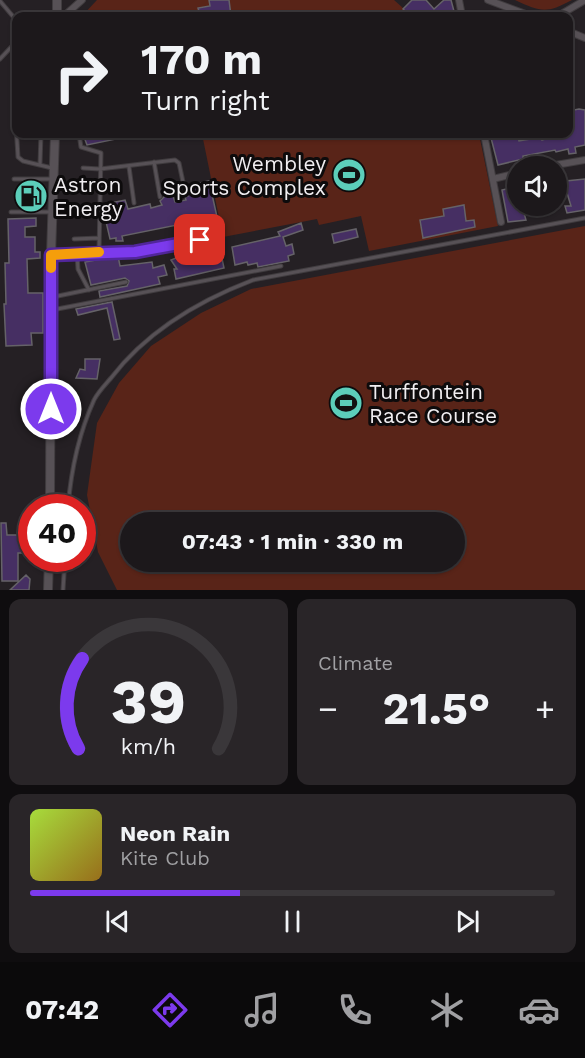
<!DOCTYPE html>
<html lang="en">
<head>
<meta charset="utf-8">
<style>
  :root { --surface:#1c181b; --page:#292528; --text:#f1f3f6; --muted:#a0a0a3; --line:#3a373a; --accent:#7c3aed }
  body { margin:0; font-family:"Work Sans",sans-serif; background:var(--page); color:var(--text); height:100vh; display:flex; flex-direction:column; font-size:22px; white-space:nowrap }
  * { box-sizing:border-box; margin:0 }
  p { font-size:20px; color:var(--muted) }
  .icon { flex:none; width:33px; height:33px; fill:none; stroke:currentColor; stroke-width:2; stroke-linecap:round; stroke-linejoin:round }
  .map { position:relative; height:590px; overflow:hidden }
  .drawer { display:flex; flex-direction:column; gap:9px; padding:9px; background:#0f0d0f; flex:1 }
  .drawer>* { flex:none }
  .guide { position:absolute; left:12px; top:12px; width:561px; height:126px; border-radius:12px; box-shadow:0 2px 4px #0004,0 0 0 2px var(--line); background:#1c181b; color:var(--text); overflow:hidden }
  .tools { position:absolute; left:507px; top:156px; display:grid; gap:12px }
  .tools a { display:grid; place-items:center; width:60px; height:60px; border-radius:50%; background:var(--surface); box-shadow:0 2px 4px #0004,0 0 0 2px var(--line); font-size:30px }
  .speed { position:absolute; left:18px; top:494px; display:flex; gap:12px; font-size:30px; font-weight:700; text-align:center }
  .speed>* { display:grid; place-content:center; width:78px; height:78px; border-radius:50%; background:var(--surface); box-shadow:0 2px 4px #0004,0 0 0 2px var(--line); line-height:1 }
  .speed .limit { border:9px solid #d22; background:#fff; color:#111 }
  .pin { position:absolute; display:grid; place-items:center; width:51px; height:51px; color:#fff; margin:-26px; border-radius:12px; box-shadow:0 3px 9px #0006 }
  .me { position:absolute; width:66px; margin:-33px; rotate:0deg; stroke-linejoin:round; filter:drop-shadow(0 0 4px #0008) }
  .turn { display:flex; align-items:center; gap:21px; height:126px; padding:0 30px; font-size:27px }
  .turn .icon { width:78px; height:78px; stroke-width:2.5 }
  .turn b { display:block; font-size:42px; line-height:51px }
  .big { font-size:45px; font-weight:700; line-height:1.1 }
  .drawer .tile { flex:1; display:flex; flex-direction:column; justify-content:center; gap:9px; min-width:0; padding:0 21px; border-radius:12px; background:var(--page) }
  .drawer .dial { align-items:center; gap:0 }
  .dial svg { height:156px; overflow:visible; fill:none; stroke:var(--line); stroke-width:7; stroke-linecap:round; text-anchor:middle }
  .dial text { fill:var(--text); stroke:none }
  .song { display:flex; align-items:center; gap:18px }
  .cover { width:72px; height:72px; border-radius:9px; background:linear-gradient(135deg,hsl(80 70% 55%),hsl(40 70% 35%)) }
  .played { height:6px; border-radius:3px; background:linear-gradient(90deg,var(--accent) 40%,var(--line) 40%) }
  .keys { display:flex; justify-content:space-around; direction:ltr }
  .heat { display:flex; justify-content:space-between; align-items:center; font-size:33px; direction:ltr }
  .drawer .tiles { flex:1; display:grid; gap:9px; grid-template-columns:1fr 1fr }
  .tile:last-child { grid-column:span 2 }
  .trip { position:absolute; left:120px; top:512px; width:345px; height:60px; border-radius:30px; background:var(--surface); box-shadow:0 2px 4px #0004,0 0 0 2px var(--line); font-weight:700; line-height:60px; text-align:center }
  .menu { display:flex; height:96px; justify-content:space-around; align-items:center; background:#0b0a0b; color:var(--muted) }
  .menu .icon { width:42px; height:42px }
  .menu .on { color:var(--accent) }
  .menu b { font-size:27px; color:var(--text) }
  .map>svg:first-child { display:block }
  .green { fill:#592418; fill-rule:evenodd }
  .building { fill:#462f63; stroke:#656268; stroke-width:1.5 }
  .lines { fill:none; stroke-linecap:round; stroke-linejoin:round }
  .service-casing { stroke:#403c3f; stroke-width:5 }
  .minor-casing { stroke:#403c3f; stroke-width:8 }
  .tertiary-casing { stroke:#403c3f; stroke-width:10 }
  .service { stroke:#575156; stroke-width:3 }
  .minor { stroke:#575156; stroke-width:6 }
  .tertiary { stroke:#575156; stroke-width:8 }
  .route-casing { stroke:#51269a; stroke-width:15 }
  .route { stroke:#7c3aed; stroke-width:10 }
  .slow { stroke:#f59e0b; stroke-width:10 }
  .labels { text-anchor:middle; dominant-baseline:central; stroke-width:6; stroke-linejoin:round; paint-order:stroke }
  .poi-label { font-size:21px; fill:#f1eef1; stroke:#0d0b0c; text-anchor:start }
</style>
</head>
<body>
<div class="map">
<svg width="585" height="590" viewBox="0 0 585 590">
  <rect width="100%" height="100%" fill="#252024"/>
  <!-- green -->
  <path class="green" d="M97,0H394L412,16H82Z
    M515,0H572C546,14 541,12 515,0Z
    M202,134H479L498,226L369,251L361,216L319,225L317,219L223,237Z
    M585,226V590H117L98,552L87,495L97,423L119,383L151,346L201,313L251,289ZM130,522H454V561H130Z"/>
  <!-- building -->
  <path class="building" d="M209,0H229L231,16H224L223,11L200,15L198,8L210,6Z
    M412,0H426L434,9L444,0H451L455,15L411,16L403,9Z
    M579,109L585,110V145L575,147L576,153L569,154L568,149L556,152L555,150L523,156V159L498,165L490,134H517L519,141L537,138L535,134H540L542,140L555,136L553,134H568V130L572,129L568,111Z
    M83,134H131V136L87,145Z
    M585,179V210L567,213L565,206H571L567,193L563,194L562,188L556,190V182Z
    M209,181L217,217L122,236L123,241H116V238L110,239L104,213L117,210L115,202L125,200L128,209L150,204L151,208L162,205L160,201L167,194L172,193L175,202L186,200L185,197L188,196L185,186Z
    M518,186V207L527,206L528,212L524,213L526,220L508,222L502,190Z
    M464,205L466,221L474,220L475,227L423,238L420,220L444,216L443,209Z
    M36,218V226L25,227V237H35V252H40V258L27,259L28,293H43V333H31L32,345L6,346L4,304H6L5,263H9L8,219Z
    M301,223L303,230L283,237L286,246L292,244L294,254L288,256L289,261L258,267L257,263L248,265L247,262L235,265L232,247L280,236L278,232Z
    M356,229L358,237L334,243L332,234Z
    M220,249L224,268L176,279L174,269H177L171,260L176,258Z
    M118,256L120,266L152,262L153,268L164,265L167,275L158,277L160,284L100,297L99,291L127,286L129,281L125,278L91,285L85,262Z
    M112,302L120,339L114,340L107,308L78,315L76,309Z
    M85,359H100L97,379L76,378L80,369L85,370Z
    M1,523H6L7,535H23V530H31L32,553H18V581H2Z
    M26,575L30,579L29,590H10Z"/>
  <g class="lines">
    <defs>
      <path id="service" d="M0,1L16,20
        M0,59L16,42
        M16,62L15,108L18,157L23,161L52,168
        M79,134L81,147L101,153L99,252
        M154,162L160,197
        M40,164L41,134
        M129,167L134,203
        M83,168L100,169L175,160L179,163L183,182
        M14,179H51
        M11,212H51
        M24,212V179
        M37,212L38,179
        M76,212L99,213
        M74,239L99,238
        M77,254L78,269L89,290
        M53,255L135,252L200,240
        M53,297L126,282
        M52,310L281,266
        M68,507C71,471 79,433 94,400C98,392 105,385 111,378C147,331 198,301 253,280L585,218
        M63,590L65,558"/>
      <path id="minor" d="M459,0L462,16
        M488,0L531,16
        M64,16L82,0
        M558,16L585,0
        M568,31L585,38
        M484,134L501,222
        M550,166L585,160
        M493,179L518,173"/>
      <path id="tertiary" d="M57,0V16
        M50,507L51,255L55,134
        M48,590L49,558"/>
    </defs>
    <!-- service casing -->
    <use href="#service" class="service-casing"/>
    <!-- minor casing -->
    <use href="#minor" class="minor-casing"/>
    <!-- tertiary casing -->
    <use href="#tertiary" class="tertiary-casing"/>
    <!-- service -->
    <use href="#service" class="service"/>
    <!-- minor -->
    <use href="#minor" class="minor"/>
    <!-- tertiary -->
    <use href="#tertiary" class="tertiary"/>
  </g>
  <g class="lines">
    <defs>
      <path id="route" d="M51,409V255L135,252L200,240"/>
    </defs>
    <!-- route casing -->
    <use href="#route" class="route-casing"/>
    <!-- route -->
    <use href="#route" class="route"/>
    <!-- slow -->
    <path class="slow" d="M51,268V255L99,252"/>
  </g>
  <!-- icons -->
  <defs>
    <symbol id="stadium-disc" viewBox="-11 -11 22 22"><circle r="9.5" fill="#5cceba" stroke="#0d0b0c"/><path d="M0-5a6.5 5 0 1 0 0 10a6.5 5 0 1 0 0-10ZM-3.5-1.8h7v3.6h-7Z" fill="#111"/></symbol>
    <symbol id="fuel-disc" viewBox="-11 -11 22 22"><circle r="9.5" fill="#5cceba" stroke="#0d0b0c"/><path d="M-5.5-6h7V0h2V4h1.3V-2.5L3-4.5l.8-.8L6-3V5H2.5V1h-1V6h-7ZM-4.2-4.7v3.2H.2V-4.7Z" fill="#111"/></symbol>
  </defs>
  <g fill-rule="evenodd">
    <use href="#stadium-disc" x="330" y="156" width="38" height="38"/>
    <use href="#fuel-disc" x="12" y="177" width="38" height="38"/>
    <use href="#stadium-disc" x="327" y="384" width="38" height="38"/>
  </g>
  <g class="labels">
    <!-- poi labels -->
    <g class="poi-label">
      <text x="326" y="163" text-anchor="end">Wembley<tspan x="326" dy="24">Sports Complex</tspan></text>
      <text x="54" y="184">Astron<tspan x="54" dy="24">Energy</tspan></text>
      <text x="369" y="391">Turffontein<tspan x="369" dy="24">Race Course</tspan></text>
    </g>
  </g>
</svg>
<div class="tools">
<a><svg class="icon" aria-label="sound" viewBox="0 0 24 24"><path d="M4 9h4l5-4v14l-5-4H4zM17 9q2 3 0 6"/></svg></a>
</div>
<div class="speed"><div class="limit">40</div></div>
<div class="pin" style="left:200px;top:240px;background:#d93025"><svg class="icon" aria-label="arrive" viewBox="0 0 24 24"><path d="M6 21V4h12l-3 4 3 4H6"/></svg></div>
<svg class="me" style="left:51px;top:409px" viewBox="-20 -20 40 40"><circle r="17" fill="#7c3aed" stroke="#fff" stroke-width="3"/><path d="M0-11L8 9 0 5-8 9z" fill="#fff"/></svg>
<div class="trip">07:43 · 1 min · 330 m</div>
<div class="guide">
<div class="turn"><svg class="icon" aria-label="right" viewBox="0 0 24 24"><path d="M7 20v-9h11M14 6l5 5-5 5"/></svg><div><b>170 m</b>Turn right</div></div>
</div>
</div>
<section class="drawer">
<div class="tiles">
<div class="tile dial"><svg viewBox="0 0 100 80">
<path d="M14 69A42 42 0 1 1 86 69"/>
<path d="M14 69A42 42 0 0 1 16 23" stroke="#7c3aed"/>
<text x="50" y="56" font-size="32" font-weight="700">39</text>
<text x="50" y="72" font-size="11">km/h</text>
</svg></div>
<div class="tile"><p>Climate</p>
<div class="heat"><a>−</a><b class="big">21.5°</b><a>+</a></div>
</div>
<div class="tile">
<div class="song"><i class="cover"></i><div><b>Neon Rain</b><p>Kite Club</p></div></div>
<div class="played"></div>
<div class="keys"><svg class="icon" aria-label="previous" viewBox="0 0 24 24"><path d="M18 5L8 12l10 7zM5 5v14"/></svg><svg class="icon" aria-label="pause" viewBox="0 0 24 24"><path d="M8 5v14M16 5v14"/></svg><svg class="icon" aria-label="next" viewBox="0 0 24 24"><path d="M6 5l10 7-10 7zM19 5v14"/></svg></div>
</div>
</div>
</section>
<nav class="menu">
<b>07:42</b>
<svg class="icon on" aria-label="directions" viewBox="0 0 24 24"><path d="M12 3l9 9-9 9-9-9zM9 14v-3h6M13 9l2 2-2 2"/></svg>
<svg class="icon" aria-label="music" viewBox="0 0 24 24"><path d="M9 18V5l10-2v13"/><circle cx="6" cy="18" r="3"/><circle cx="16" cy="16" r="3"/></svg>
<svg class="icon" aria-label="phone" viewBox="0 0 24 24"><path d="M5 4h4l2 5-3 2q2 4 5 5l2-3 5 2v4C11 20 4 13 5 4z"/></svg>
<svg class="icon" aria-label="climate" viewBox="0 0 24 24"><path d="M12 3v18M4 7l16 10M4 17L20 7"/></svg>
<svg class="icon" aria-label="car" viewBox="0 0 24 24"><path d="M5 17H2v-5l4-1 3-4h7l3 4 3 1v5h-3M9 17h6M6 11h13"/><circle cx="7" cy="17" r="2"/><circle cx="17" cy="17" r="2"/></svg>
</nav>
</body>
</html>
